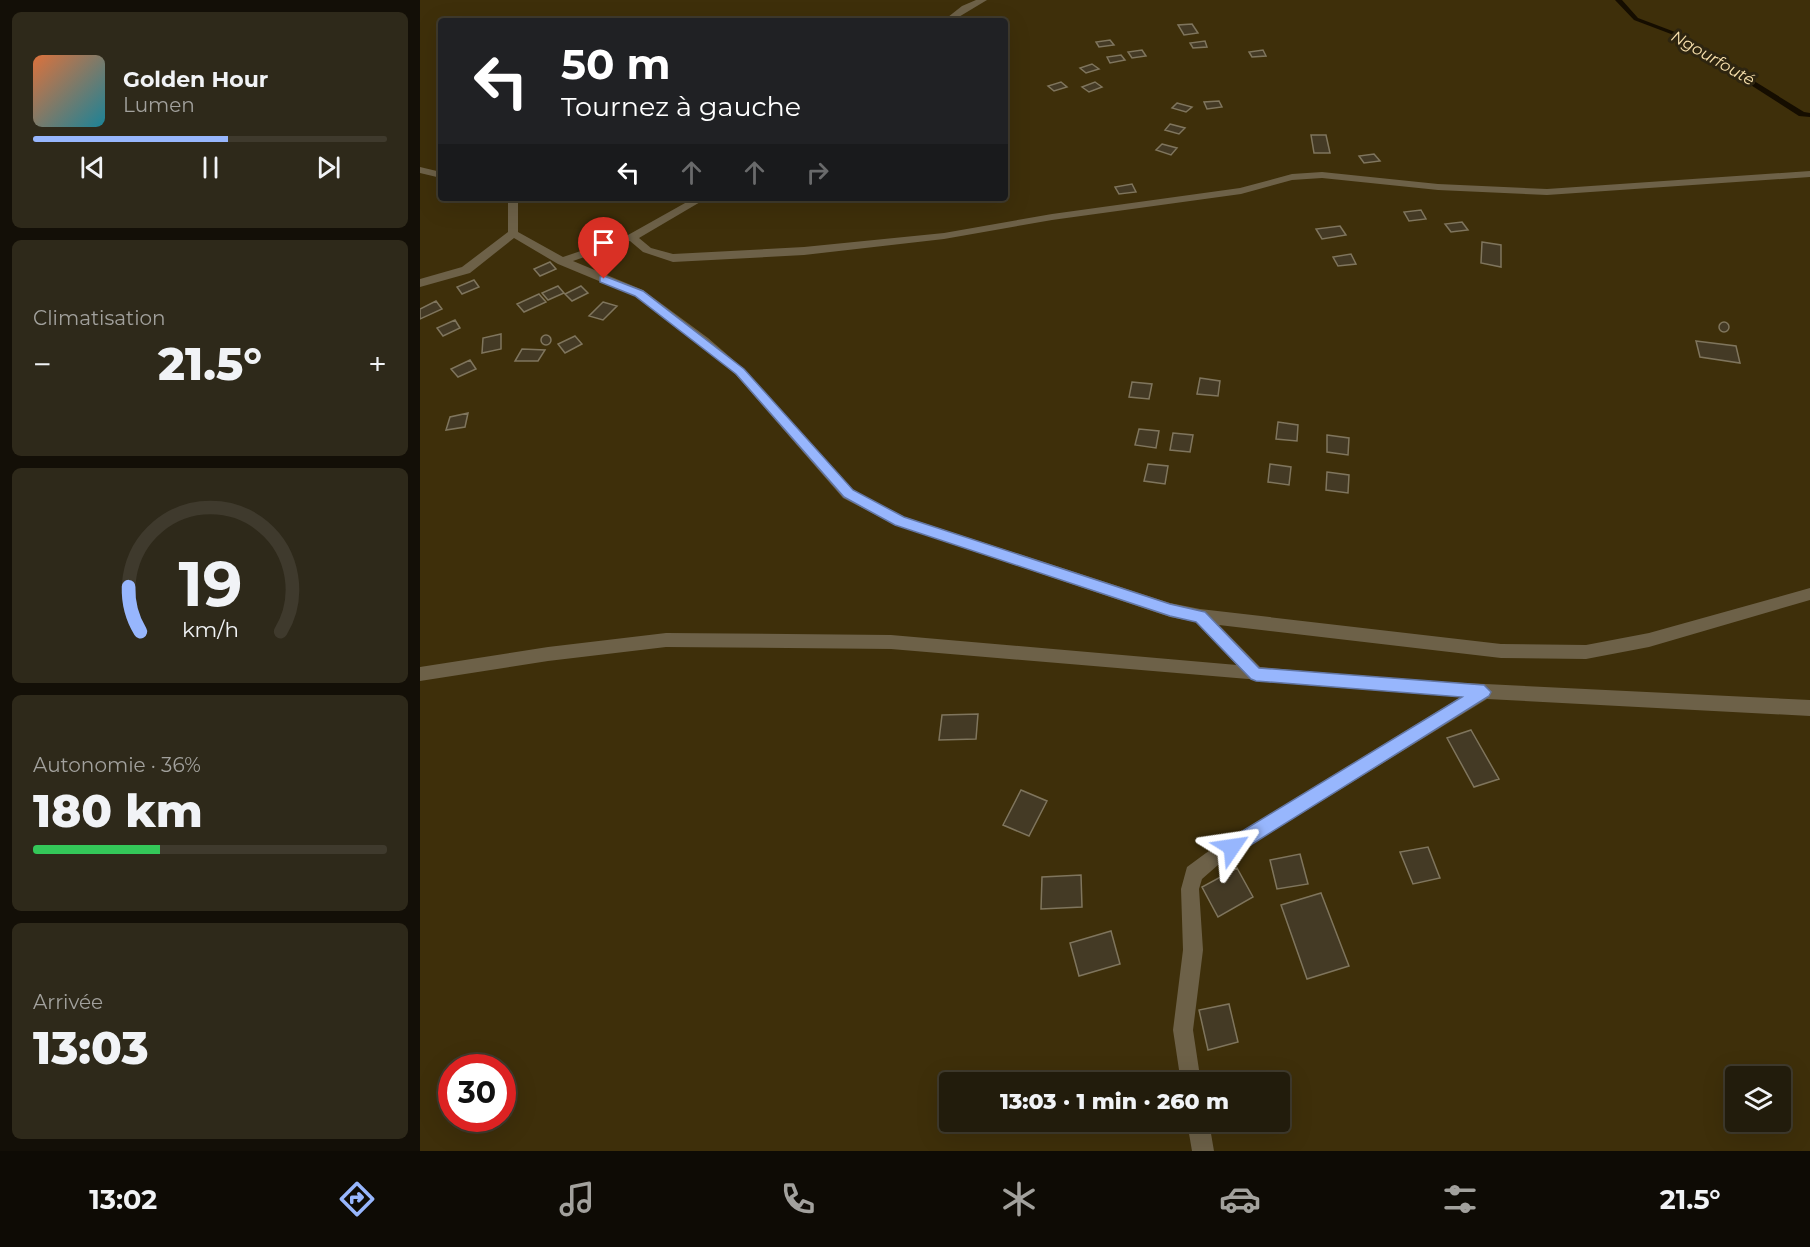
<!DOCTYPE html>
<html lang="fr">
<head>
<meta charset="utf-8">
<style>
  :root { --surface:#221c0c; --page:#2e291a; --text:#f1f3f6; --muted:#a2a19d; --line:#3f3a2d; --accent:#97b6fd }
  body { margin:0; font-family:Montserrat,sans-serif; background:var(--page); color:var(--text); height:100vh; display:flex; flex-direction:column; font-size:22px; white-space:nowrap }
  * { box-sizing:border-box; margin:0 }
  p { font-size:20px; color:var(--muted) }
  .icon { flex:none; width:33px; height:33px; fill:none; stroke:currentColor; stroke-width:2; stroke-linecap:round; stroke-linejoin:round }
  .map { position:relative; flex:1; overflow:hidden }
  .panel { display:flex; flex-direction:column; gap:12px; padding:12px; background:#130f07; width:420px }
  .panel>* { flex:none }
  .top-card { position:absolute; left:18px; top:18px; width:570px; height:183px; border-radius:6px; box-shadow:0 6px 24px #0002,0 0 0 2px var(--line); background:#202124; color:#fff; overflow:hidden }
  .buttons { position:absolute; left:1305px; top:1066px; display:grid; gap:12px }
  .buttons a { display:grid; place-items:center; width:66px; height:66px; border-radius:6px; background:var(--surface); box-shadow:0 6px 24px #0002,0 0 0 2px var(--line); font-size:30px }
  .speed { position:absolute; left:18px; top:1054px; display:flex; gap:12px; font-size:30px; font-weight:700; text-align:center }
  .speed>* { display:grid; place-content:center; width:78px; height:78px; border-radius:50%; background:var(--surface); box-shadow:0 6px 24px #0002,0 0 0 2px var(--line); line-height:1 }
  .speed .limit { border:9px solid #d22; background:#fff; color:#111 }
  .pin { position:absolute; display:grid; place-items:center; width:51px; height:51px; color:#fff; margin:-62px -26px; border-radius:50% 50% 50% 0; rotate:-45deg; box-shadow:0 0 6px #0007 }
  .pin .icon { rotate:45deg }
  .me { position:absolute; width:66px; margin:-33px; rotate:58deg; stroke-linejoin:round; filter:drop-shadow(0 0 4px #0008) }
  .turn { display:flex; align-items:center; gap:21px; height:126px; padding:0 24px; font-size:27px }
  .turn .icon { width:78px; height:78px; stroke-width:2.5 }
  .turn b { display:block; font-size:42px; line-height:51px }
  .lanes { display:flex; align-items:center; height:57px; padding:0 24px; background:#0003; justify-content:center; gap:30px; direction:ltr }
  .lanes .off { opacity:.35 }
  .big { font-size:45px; font-weight:800; line-height:1.1 }
  .panel .widget { flex:1; display:flex; flex-direction:column; justify-content:center; gap:9px; min-width:0; padding:0 21px; border-radius:9px; background:var(--page) }
  .panel .dial { align-items:center; gap:0 }
  .dial svg { height:156px; overflow:visible; fill:none; stroke:var(--line); stroke-width:7; stroke-linecap:round; text-anchor:middle }
  .dial text { fill:var(--text); stroke:none }
  .song { display:flex; align-items:center; gap:18px }
  .cover { width:72px; height:72px; border-radius:9px; background:linear-gradient(135deg,hsl(20 70% 55%),hsl(190 70% 35%)) }
  .played { height:6px; border-radius:3px; background:linear-gradient(90deg,var(--accent) 55%,var(--line) 55%) }
  .keys { display:flex; justify-content:space-around; direction:ltr }
  .heat { display:flex; justify-content:space-between; align-items:center; font-size:33px; direction:ltr }
  .charge { height:9px; border-radius:4px; background:linear-gradient(90deg,#34c759 36%,var(--line) 0) }
  .trip { position:absolute; left:519px; top:1072px; width:351px; height:60px; border-radius:6px; background:var(--surface); box-shadow:0 6px 24px #0002,0 0 0 2px var(--line); font-weight:800; line-height:60px; text-align:center }
  .dock { display:flex; height:96px; justify-content:space-around; align-items:center; background:#0e0b05; color:var(--muted) }
  .dock .icon { width:42px; height:42px }
  .dock .on { color:var(--accent) }
  .dock b { font-size:27px; color:var(--text) }
  main { display:flex; flex:1; min-height:0 }
  .map>svg:first-child { display:block }
  .green { fill:#3e2f0a; fill-rule:evenodd }
  .lines { fill:none; stroke-linecap:round; stroke-linejoin:round }
  .stream { fill:#150d00; fill-rule:evenodd }
  .building { fill:#443a25; stroke:#7f755d; stroke-width:1.5 }
  .minor { fill:#6d6148; fill-rule:evenodd }
  .route { fill:#97b6fd; stroke:#6276a4; stroke-width:1.5 }
  .labels { text-anchor:middle; dominant-baseline:central; stroke-width:6; stroke-linejoin:round; paint-order:stroke }
  .far-water-label { font-size:16px; font-style:italic; fill:#fae2ae; stroke:#2e2510 }
</style>
</head>
<body>
<main>
<section class="panel">
<div class="widget">
<div class="song"><i class="cover"></i><div><b>Golden Hour</b><p>Lumen</p></div></div>
<div class="played"></div>
<div class="keys"><svg class="icon" aria-label="previous" viewBox="0 0 24 24"><path d="M18 5L8 12l10 7zM5 5v14"/></svg><svg class="icon" aria-label="pause" viewBox="0 0 24 24"><path d="M8 5v14M16 5v14"/></svg><svg class="icon" aria-label="next" viewBox="0 0 24 24"><path d="M6 5l10 7-10 7zM19 5v14"/></svg></div>
</div>
<div class="widget"><p>Climatisation</p>
<div class="heat"><a>−</a><b class="big">21.5°</b><a>+</a></div>
</div>
<div class="widget dial"><svg viewBox="0 0 100 80">
<path d="M14 69A42 42 0 1 1 86 69"/>
<path d="M14 69A42 42 0 0 1 8 46" stroke="#97b6fd"/>
<text x="50" y="56" font-size="32" font-weight="700">19</text>
<text x="50" y="72" font-size="11">km/h</text>
</svg></div>
<div class="widget"><p>Autonomie · 36%</p><b class="big">180 km</b><div class="charge"></div></div>
<div class="widget"><p>Arrivée</p><b class="big">13:03</b></div>
</section>
<div class="map">
<svg width="1390" height="1151" viewBox="0 0 1390 1151">
  <rect width="100%" height="100%" fill="#2e2510"/>
  <!-- green -->
  <path class="green" d="M0,0H1390V1151H0ZM21,21H585V198H21ZM32,1068H82V1119H32ZM1316,1077H1360V1122H1316ZM530,1083H860V1122H530Z"/>
  <g class="lines">
    <!-- stream -->
    <path class="stream" d="M1195,0H1202L1218,18L1255,32L1384,112L1390,113V117L1379,116L1251,34L1214,20Z"/>
  </g>
  <!-- building -->
  <path class="building" d="M772,24L778,33L764,35L758,25Z
    M690,40L694,45L679,47L676,42Z
    M785,41L787,47L773,48L770,43Z
    M722,50L726,56L712,58L708,52Z
    M843,50L846,56L832,57L829,52Z
    M701,55L705,60L690,63L687,57Z
    M672,64L679,69L666,73L660,68Z
    M641,82L647,87L634,91L628,86Z
    M675,82L682,87L669,92L662,87Z
    M799,101L802,107L787,109L784,102Z
    M757,103L772,107L766,112L752,108Z
    M750,124L765,128L759,134L745,130Z
    M891,135H906L910,153H894Z
    M742,144L757,148L751,155L736,150Z
    M954,154L960,161L944,163L939,156Z
    M712,184L716,192L699,194L695,187Z
    M1001,210L1006,219L989,221L984,212Z
    M1042,222L1048,230L1031,232L1025,224Z
    M920,226L926,235L902,239L896,229Z
    M1062,242L1081,245V267L1061,263Z
    M931,254L936,264L918,266L913,257Z
    M130,262L136,269L120,276L114,269Z
    M54,280L59,287L42,294L37,287Z
    M138,286L144,293L128,300L122,293Z
    M161,286L168,293L152,301L145,294Z
    M119,294L126,302L104,312L97,304Z
    M16,301L22,309L0,319V309Z
    M183,302L197,306L183,320L169,316Z
    M35,320L40,328L23,336L17,328Z
    M1299 327a5 5 0 1 1 10 0a5 5 0 1 1-10 0Z
    M81,334V349L62,353L63,338Z
    M121 340a5 5 0 1 1 10 0a5 5 0 1 1-10 0Z
    M155,336L162,344L145,353L138,344Z
    M1276,341L1316,346L1320,363L1280,357Z
    M102,349L125,350L118,361H95Z
    M50,360L56,369L38,377L31,369Z
    M780,378L800,381L798,396L777,394Z
    M712,382L732,384L729,399L709,397Z
    M48,413L45,427L26,430L30,417Z
    M858,422L878,425L877,441L856,439Z
    M719,429L739,431L736,448L715,445Z
    M753,433L773,435L770,452L750,450Z
    M907,435L929,438L928,455L907,452Z
    M728,464L748,466L745,484L724,481Z
    M850,464L871,467L869,485L848,482Z
    M907,472L929,475L928,493L906,490Z
    M558,714L556,739L519,740L522,715Z
    M1051,730L1079,779L1054,787L1027,738Z
    M601,790L627,801L609,836L583,825Z
    M1008,847L1020,878L993,884L980,852Z
    M880,854L888,884L857,889L850,860Z
    M817,868L833,897L798,917L782,887Z
    M661,875L662,907L621,909L622,877Z
    M901,893L929,966L887,979L861,905Z
    M691,931L700,964L659,976L650,943Z
    M809,1004L818,1042L788,1050L779,1010Z
    M709,1075V1083H664V1077Z"/>
  <g class="lines">
    <!-- minor -->
    <path class="minor" d="M556,0H567L532,21H523L542,6Z
      M0,167L21,172V178L0,173Z
      M1390,171V177L1127,195L1018,190L902,178L872,180L821,194L632,220L524,239L384,255L253,262L223,252L210,241L153,261L223,290L288,338L324,369L433,490L485,517L750,603L780,609L1081,644L1166,645L1229,633L1390,588V600L1229,647L1166,659L1081,658L799,625L840,667L984,680L1390,700V716L1067,699L798,865L782,879L779,889L783,950L773,1030L781,1083H761L753,1030L763,950L761,889L767,867L786,853L1041,697L471,649L246,647L128,661L0,681V667L128,647L246,633L471,635L817,665L776,622L750,617L475,525L423,498L316,375L280,344L215,296L138,264L94,238L50,273L0,287V279L42,267L88,232V203L84,198H95L98,202V232L143,257L208,235L274,198H287L219,238L231,248L253,254L384,247L524,233L632,214L820,188L872,174L902,172L1018,184L1127,189Z
      M767,1122H789L794,1151H772Z"/>
  </g>
  <!-- route -->
  <path class="route" d="M184,276L223,291L324,369L433,490L484,517L750,604L785,612L839,668L1064,685L1071,692L1069,696L818,853L812,855L806,853L803,847L806,841L1042,697L836,681L831,679L776,622L750,616L475,525L424,497L316,374L215,296L180,282V277Z"/>
  <g class="labels">
    <!-- far-water labels -->
    <g class="far-water-label">
      <text transform="translate(1293 58) rotate(30)">Ngourfouté</text>
    </g>
  </g>
</svg>
<div class="buttons">
<a><svg class="icon" aria-label="layers" viewBox="0 0 24 24"><path d="M12 4l9 5-9 5-9-5zM3 14l9 5 9-5"/></svg></a>
</div>
<div class="speed"><div class="limit">30</div></div>
<div class="pin" style="left:184px;top:279px;background:#d93025"><svg class="icon" aria-label="arrive" viewBox="0 0 24 24"><path d="M6 21V4h12l-3 4 3 4H6"/></svg></div>
<svg class="me" style="left:812px;top:847px" viewBox="-20 -20 40 40"><path d="M0-17L14 15 0 8-14 15z" fill="#97b6fd" stroke="#fff" stroke-width="4"/></svg>
<div class="trip">13:03 · 1 min · 260 m</div>
<div class="top-card">
<div class="turn"><svg class="icon" aria-label="left" viewBox="0 0 24 24"><path d="M17 20v-9H6M10 6l-5 5 5 5"/></svg><div><b>50 m</b>Tournez à gauche</div></div>
<div class="lanes"><svg class="icon" aria-label="left" viewBox="0 0 24 24"><path d="M17 20v-9H6M10 6l-5 5 5 5"/></svg><svg class="icon off" aria-label="ahead" viewBox="0 0 24 24"><path d="M12 20V5M6 11l6-6 6 6"/></svg><svg class="icon off" aria-label="ahead" viewBox="0 0 24 24"><path d="M12 20V5M6 11l6-6 6 6"/></svg><svg class="icon off" aria-label="right" viewBox="0 0 24 24"><path d="M7 20v-9h11M14 6l5 5-5 5"/></svg></div>
</div>
</div>
</main>
<nav class="dock">
<b>13:02</b>
<svg class="icon on" aria-label="directions" viewBox="0 0 24 24"><path d="M12 3l9 9-9 9-9-9zM9 14v-3h6M13 9l2 2-2 2"/></svg>
<svg class="icon" aria-label="music" viewBox="0 0 24 24"><path d="M9 18V5l10-2v13"/><circle cx="6" cy="18" r="3"/><circle cx="16" cy="16" r="3"/></svg>
<svg class="icon" aria-label="phone" viewBox="0 0 24 24"><path d="M5 4h4l2 5-3 2q2 4 5 5l2-3 5 2v4C11 20 4 13 5 4z"/></svg>
<svg class="icon" aria-label="climate" viewBox="0 0 24 24"><path d="M12 3v18M4 7l16 10M4 17L20 7"/></svg>
<svg class="icon" aria-label="car" viewBox="0 0 24 24"><path d="M5 17H2v-5l4-1 3-4h7l3 4 3 1v5h-3M9 17h6M6 11h13"/><circle cx="7" cy="17" r="2"/><circle cx="17" cy="17" r="2"/></svg>
<svg class="icon" aria-label="filters" viewBox="0 0 24 24"><path d="M4 7h16M4 17h16"/><circle cx="9" cy="7" r="2"/><circle cx="15" cy="17" r="2"/></svg>
<b>21.5°</b>
</nav>
</body>
</html>
